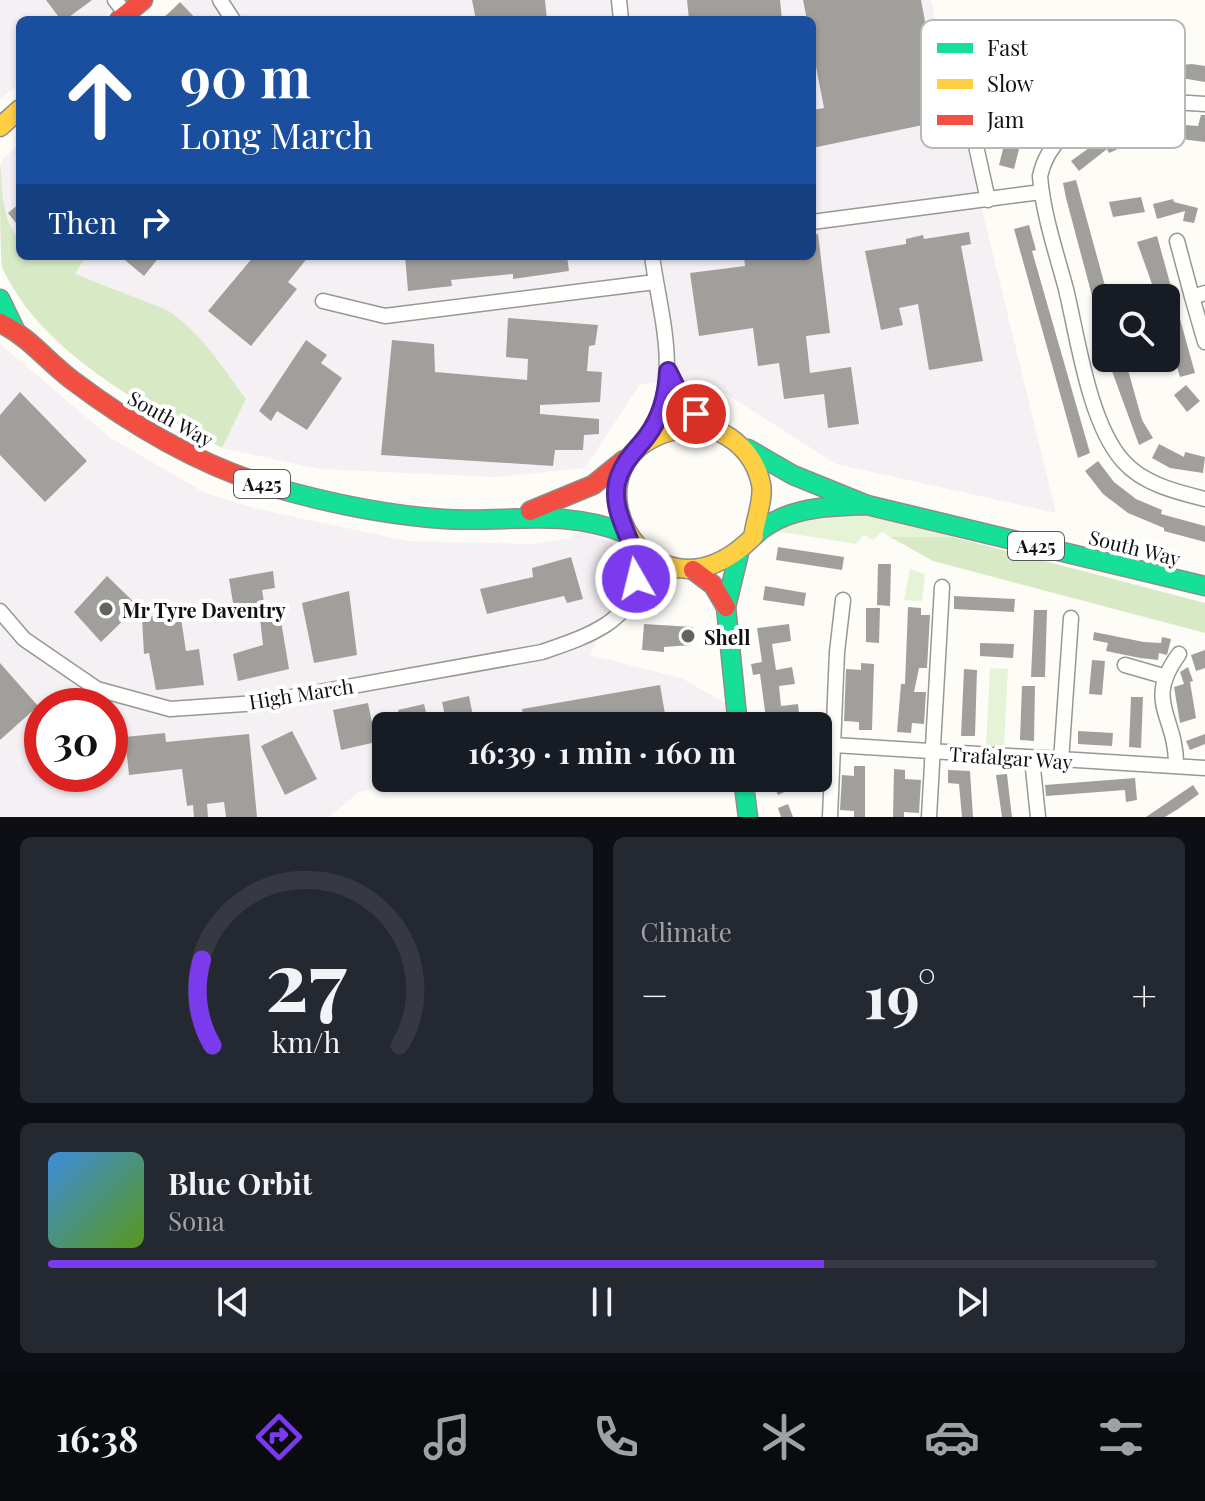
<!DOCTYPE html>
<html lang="en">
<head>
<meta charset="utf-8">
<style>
  :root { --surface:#171b24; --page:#242831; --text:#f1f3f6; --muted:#9ea1a6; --line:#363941; --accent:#7c3aed }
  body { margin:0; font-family:"Playfair Display",serif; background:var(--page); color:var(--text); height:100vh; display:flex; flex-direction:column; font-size:30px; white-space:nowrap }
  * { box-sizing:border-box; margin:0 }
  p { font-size:26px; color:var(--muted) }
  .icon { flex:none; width:44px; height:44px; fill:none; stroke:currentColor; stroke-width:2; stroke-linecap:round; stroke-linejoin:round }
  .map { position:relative; height:817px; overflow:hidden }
  .side { display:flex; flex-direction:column; gap:20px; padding:20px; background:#0d0f14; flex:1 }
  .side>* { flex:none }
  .guide { position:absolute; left:16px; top:16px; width:800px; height:244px; border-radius:12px; box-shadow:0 2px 6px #0004; background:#1a4fa0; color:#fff; overflow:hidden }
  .fabs { position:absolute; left:1092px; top:284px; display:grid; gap:16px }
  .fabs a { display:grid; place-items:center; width:88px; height:88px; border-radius:12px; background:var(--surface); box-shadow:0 2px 6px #0004; font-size:40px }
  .speed { position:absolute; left:24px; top:688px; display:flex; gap:16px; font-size:40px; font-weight:700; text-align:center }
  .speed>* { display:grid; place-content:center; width:104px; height:104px; border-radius:50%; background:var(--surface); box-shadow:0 2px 6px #0004; line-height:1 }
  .speed .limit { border:12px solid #d22; background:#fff; color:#111 }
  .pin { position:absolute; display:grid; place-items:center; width:68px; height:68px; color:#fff; margin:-34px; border:4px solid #fff; border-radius:50%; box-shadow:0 2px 8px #0007 }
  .me { position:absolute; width:88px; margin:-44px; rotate:352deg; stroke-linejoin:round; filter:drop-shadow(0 0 6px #0008) }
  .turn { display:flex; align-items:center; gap:28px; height:168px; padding:0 32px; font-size:36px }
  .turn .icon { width:104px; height:104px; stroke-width:2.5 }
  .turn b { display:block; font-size:56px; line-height:68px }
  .then { display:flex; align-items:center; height:76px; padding:0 32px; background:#0003; gap:16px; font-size:30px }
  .big { font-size:60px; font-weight:700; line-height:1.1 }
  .side .card { flex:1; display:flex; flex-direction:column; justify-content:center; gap:12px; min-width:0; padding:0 28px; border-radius:12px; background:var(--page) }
  .side .dial { align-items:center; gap:0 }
  .dial svg { height:208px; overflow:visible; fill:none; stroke:var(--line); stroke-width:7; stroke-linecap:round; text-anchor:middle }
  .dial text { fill:var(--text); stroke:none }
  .song { display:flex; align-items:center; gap:24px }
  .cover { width:96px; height:96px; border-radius:12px; background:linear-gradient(135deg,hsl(210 70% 55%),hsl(90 70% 35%)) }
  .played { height:8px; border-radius:4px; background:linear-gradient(90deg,var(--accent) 70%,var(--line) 70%) }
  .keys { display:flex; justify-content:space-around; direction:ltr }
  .heat { display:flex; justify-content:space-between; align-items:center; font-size:44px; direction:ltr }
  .side .tiles { flex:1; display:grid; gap:20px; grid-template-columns:1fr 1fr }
  .card:last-child { grid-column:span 2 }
  .trip { position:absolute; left:372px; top:712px; width:460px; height:80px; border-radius:12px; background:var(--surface); box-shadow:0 2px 6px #0004; font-weight:700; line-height:80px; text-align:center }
  .tab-bar { display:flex; height:128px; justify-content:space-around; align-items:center; background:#090b0e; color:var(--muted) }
  .tab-bar .icon { width:56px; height:56px }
  .tab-bar .active { color:var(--accent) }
  .tab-bar b { font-size:36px; color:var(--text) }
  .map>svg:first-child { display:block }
  .industrial { fill:#f5f0f3; fill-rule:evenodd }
  .green { fill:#e7f3d7 }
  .forest { fill:#d8eac5 }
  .building { fill:#a19f9c }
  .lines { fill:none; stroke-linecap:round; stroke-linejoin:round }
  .street-casing { stroke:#979795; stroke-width:17 }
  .fast-casing { stroke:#8e8d8b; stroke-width:21 }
  .slow-casing { stroke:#8e8d8b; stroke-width:21 }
  .jam-casing { stroke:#8e8d8b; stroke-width:21 }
  .street { stroke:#fffffe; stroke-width:14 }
  .fast { stroke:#16e098; stroke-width:18 }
  .slow { stroke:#ffcf43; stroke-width:18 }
  .jam { stroke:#f24e42; stroke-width:18 }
  .route-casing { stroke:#51269a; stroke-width:20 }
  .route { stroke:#7c3aed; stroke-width:14 }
  .poi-dot { fill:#646362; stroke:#fff; stroke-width:3 }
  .labels { text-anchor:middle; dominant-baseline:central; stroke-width:8; stroke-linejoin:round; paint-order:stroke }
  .shield { fill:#fff; stroke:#585858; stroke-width:2 }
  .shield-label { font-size:18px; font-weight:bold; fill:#111 }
  .street-label { font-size:20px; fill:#111; stroke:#fff }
  .poi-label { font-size:20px; font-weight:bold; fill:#111; stroke:#fff; text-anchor:start }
  .key { fill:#fff; stroke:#b8b8b8; stroke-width:2 }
  .key-label { font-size:22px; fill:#111 }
</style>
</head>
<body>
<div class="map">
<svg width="1205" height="817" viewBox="0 0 1205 817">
  <rect width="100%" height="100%" fill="#fdfcf7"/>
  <!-- industrial -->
  <path class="industrial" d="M0,0H126L100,20H20V83L0,99Z
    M185,0H931L1056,513L836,464L706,381L640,384L585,468L495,477L319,469L222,448L246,399L180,318L74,274L86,256H812V20H160Z
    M20,143V240L12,233L1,205V161Z
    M0,344L111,438L205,493L258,509L407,541L532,544L567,539L577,532L594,534L623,550L627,578L590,655L681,678L727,704L734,726H386V778H436L359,792L329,817H0ZM42,706H110V774H42Z"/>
  <!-- green -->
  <path class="green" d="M836,512L894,519L953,537H890L882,532L873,540L864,535L856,544L781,532L756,541L780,521Z
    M910,569L925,574L922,601L904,600Z
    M990,668L1008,669L1004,747L986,746Z"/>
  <!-- forest -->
  <path class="forest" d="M0,162C3,188 0,218 20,240V256H86L75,274L167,310C200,331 223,368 246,399L222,448C144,406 40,352 2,267C0,252 0,183 0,162Z
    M890,537H953L1205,603V633L933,561Z"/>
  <!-- building -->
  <path class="building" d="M46,0H92L65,20H61Z
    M472,0H545L547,20H476Z
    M687,0H780L782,20H689Z
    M803,0H921L935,74L922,76L926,97L953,93L957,118L812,148V110L824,108L812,46V20H807Z
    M180,2L197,20H161L174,8Z
    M1192,64L1205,66V82L1187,79L1131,83L1130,79L1075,103L1072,97L1024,136L1015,126L1038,105L1036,101L1052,89L1058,97L1115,71Z
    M1201,115H1205V142L1157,136V139L1129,144L1109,153L1107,149L1079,171L1071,161L1111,132L1160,123L1198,126Z
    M1005,141L1020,145L1014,169L999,165Z
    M1076,180L1107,293L1106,337H1103L1066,198L1063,183Z
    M1141,197L1145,212L1113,217L1109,202Z
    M1173,199L1174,202L1198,208L1194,223L1183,221L1185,211L1157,219L1153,204Z
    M20,203V228L8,213Z
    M1029,225L1036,250L1032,251L1090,453L1078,458L1014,229Z
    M969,232L971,244L961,246L983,361L929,370L918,304L899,308L903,325L881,330L865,251L906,244V239L923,235L924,239Z
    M818,234L830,333L806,336L810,373L851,367L859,424L828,428L824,394L784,399L779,363L758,366L753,328L699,336L690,273L745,266L744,256H812V235Z
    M1157,236L1195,373L1180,377L1166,329V298H1157L1137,242Z
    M120,256H160L144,276Z
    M254,256H309L288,282L297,289L251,346L208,311Z
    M405,256H567L569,271L513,279V274L451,280L452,286L408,291Z
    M508,318L598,325L595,345L589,346L587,371L602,372L600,402L540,405V414L599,419V434L584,435L583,450H555L553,466L381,455L392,340L434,344L435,372L527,380L528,359L506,357Z
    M306,340L327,355L321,363L342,378L307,430L277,411L271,421L259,411Z
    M1125,359L1142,420L1153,438L1139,445L1109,363Z
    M1186,385L1200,401L1187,412L1174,395Z
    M20,392L87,461L45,502L0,455V415Z
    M1159,444L1184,457L1185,452L1205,457L1203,473L1170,468L1152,458Z
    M1098,461L1114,482L1136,499L1162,510L1161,514L1205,526V542L1164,531V528L1128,513L1103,494L1085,471Z
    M778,547L844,557L842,570L776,560Z
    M571,557L583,599L567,603L564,596L487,614L480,589L533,577L532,568Z
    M878,564H891L890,606L877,605Z
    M273,571L275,588L262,590L266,613L236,620L229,579Z
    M107,576L138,606L101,642L74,612Z
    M765,586L806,593L804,606L763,600Z
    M349,591L357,655L314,663L302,603Z
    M954,596L1015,599L1014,612L954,609Z
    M908,607L921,608V615H930L927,668H919L914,692H926L924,724L912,723L911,733L897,732L901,684H905Z
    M866,608H880L879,643L866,642Z
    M1034,610H1047L1045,677H1031Z
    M180,612L186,651L199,649L204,685L156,690L149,653L144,654L142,618Z
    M280,615L289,669L238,681L233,654L263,645L260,618Z
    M644,624L693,627L692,645L664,647V652L642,650Z
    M789,624L791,641L772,644L776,670L792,667L795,684L779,686L781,706L798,704L800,722L767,726L760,674L753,675L751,664L762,662L757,628Z
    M1094,632L1144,642L1161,643L1162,637L1171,639L1167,655L1159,653L1158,660L1140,658L1106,651L1108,643L1093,640Z
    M980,643L1014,644L1013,658L980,656Z
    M1205,650V668L1196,671L1191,655Z
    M1092,660L1105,661L1102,695L1089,694Z
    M0,663L38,706L0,740Z
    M861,663L874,664L872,730H859V722L844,721L846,669L861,670Z
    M1188,667L1193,681L1184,684L1180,672Z
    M964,669L977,670L975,736H961Z
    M1190,682L1196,718L1180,723L1174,687Z
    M660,685L667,726H525L522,709Z
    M1022,686H1035L1034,741L1020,740Z
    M469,696L475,726H447L442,702Z
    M1131,697H1143L1141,748L1129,747Z
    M368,703L376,742L341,750L333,710Z
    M424,704L428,721L401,726L398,710Z
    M292,731L317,779L285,795L261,746Z
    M1078,731L1113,733L1112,746L1078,744Z
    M165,733L166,742L249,734L257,817H226L224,802L207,804L208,817H194L193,805L187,806L182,769L129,775L125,737Z
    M1205,734V744L1190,750L1186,741Z
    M854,766H865V817H854V811L840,810L842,775L854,776Z
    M894,769L905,770V779L921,780L919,813L904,812V817H893Z
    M948,770L970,771L973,817H962L959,784L948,783Z
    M1007,774L1009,792L1012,817H1002L996,775Z
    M788,778H814L778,795L773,785Z
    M1135,778L1137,800L1126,802L1125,790L1046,796L1045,785Z
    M1193,785L1199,794L1178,809L1165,817H1146Z
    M788,804L793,817H781L778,808Z"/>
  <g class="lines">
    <defs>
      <path id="street" d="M115,0L126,14
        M220,0L233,20
        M619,0L621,20
        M987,84L974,137L988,200
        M1205,104C1146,99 1056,106 1040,176C1043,214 1056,252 1066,289C1078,339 1089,423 1123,461C1143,484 1177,492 1205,499
        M812,222L1041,192
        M1177,241L1192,297
        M1205,293L1192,297L1205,342
        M323,301L385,316L655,282
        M670,375L688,405L715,428
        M646,437C684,383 660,316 652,256
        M628,599L638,570L633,546
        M0,611L24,639L97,689L170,709L258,703L542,652C565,644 587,637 607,624C633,606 645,578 677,570
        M1125,665L1163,676
        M818,744L1205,768
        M1032,759L1038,817
        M1061,761L1071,618
        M1176,766C1177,715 1143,703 1179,654
        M830,817L837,652L843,600
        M929,817L942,587"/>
      <path id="fast" d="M0,299L15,330
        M748,449L793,475L867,505L1205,586
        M276,488C332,504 387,515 444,519C510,523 561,508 625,533
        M754,536C784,507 828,506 867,505
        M738,726L726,607L740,549
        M743,778L748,817"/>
      <path id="slow" d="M0,127L20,109
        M754,536C647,645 545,450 686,428C722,422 754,450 761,484C764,498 756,518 754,532"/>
      <path id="jam" d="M119,20L143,0
        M0,323C28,336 47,361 72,380C133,426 202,467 276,488
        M530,511L593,485L624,460
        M693,570L713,585L726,607"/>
    </defs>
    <!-- street casing -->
    <use href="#street" class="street-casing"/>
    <!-- fast casing -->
    <use href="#fast" class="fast-casing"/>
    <!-- slow casing -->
    <use href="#slow" class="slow-casing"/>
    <!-- jam casing -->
    <use href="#jam" class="jam-casing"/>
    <!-- street -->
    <use href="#street" class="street"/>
    <!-- fast -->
    <use href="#fast" class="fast"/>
    <!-- slow -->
    <use href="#slow" class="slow"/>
    <!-- jam -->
    <use href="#jam" class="jam"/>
  </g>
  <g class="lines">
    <defs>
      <path id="route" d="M636,579C641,544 610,519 617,483C622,462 635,452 647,436C662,416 667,395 668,371L681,397L696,414"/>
    </defs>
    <!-- route casing -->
    <use href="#route" class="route-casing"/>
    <!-- route -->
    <use href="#route" class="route"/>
  </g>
  <!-- markers -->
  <g class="poi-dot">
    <circle cx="106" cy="609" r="8"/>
    <circle cx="688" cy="636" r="8"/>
  </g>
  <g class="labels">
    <!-- shield labels -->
    <g class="shield">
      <rect x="234" y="470" width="56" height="28" rx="6"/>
      <rect x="1008" y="532" width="56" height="28" rx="6"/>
    </g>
    <g class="shield-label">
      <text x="262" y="484">A425</text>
      <text x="1036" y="546">A425</text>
    </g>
    <!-- street labels -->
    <g class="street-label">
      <text transform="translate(171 418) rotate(29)">South Way</text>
      <text transform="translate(1135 547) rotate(14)">South Way</text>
      <text transform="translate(301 693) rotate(-9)">High March</text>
      <text transform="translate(1011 757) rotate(4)">Trafalgar Way</text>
    </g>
    <!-- poi labels -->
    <g class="poi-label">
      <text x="122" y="609">Mr Tyre Daventry</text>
      <text x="704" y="636">Shell</text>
    </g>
  </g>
  <!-- legend -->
  <rect x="921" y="20" width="264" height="128" rx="12" class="key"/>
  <rect x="937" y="43" width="36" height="10" fill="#16e098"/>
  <rect x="937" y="79" width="36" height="10" fill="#ffcf43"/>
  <rect x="937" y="115" width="36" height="10" fill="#f24e42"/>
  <g class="key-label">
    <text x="987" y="56">Fast</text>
    <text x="987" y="92">Slow</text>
    <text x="987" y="128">Jam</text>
  </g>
</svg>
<div class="fabs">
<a><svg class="icon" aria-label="search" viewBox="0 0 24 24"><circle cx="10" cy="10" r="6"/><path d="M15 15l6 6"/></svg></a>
</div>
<div class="speed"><div class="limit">30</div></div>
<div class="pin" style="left:696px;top:414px;background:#d93025"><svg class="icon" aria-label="arrive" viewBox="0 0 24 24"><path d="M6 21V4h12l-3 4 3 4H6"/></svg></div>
<svg class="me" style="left:636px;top:579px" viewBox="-20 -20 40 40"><circle r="17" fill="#7c3aed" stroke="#fff" stroke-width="3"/><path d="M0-11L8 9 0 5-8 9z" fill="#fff"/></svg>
<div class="trip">16:39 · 1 min · 160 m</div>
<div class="guide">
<div class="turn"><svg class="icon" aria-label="ahead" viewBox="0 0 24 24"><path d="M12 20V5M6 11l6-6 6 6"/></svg><div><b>90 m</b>Long March</div></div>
<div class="then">Then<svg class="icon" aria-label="right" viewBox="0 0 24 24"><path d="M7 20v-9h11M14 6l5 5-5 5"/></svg></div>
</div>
</div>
<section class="side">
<div class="tiles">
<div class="card dial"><svg viewBox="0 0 100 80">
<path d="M14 69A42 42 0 1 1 86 69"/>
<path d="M14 69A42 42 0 0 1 10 36" stroke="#7c3aed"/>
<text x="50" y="56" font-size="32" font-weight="700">27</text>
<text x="50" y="72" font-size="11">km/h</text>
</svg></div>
<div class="card"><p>Climate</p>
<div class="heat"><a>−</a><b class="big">19°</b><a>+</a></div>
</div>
<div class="card">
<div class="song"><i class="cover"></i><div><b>Blue Orbit</b><p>Sona</p></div></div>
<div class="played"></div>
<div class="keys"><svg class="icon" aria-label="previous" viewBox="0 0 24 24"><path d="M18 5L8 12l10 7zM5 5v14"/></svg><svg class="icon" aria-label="pause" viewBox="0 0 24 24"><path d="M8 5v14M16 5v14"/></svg><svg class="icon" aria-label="next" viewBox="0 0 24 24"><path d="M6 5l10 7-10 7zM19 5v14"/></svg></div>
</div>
</div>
</section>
<nav class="tab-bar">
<b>16:38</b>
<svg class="icon active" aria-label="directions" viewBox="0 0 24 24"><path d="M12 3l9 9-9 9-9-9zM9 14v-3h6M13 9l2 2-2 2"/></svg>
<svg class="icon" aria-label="music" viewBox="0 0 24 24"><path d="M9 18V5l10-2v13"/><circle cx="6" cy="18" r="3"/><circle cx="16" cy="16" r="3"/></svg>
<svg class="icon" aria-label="phone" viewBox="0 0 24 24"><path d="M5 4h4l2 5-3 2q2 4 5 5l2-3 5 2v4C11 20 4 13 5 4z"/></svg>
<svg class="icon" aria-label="climate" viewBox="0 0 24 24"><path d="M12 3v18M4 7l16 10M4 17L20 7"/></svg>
<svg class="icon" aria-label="car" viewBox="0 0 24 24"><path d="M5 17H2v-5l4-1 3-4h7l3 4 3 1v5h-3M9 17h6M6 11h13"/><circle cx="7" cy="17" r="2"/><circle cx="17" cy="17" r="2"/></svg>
<svg class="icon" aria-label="filters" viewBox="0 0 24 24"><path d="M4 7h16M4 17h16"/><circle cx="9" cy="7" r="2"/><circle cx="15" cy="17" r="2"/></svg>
</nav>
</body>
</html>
